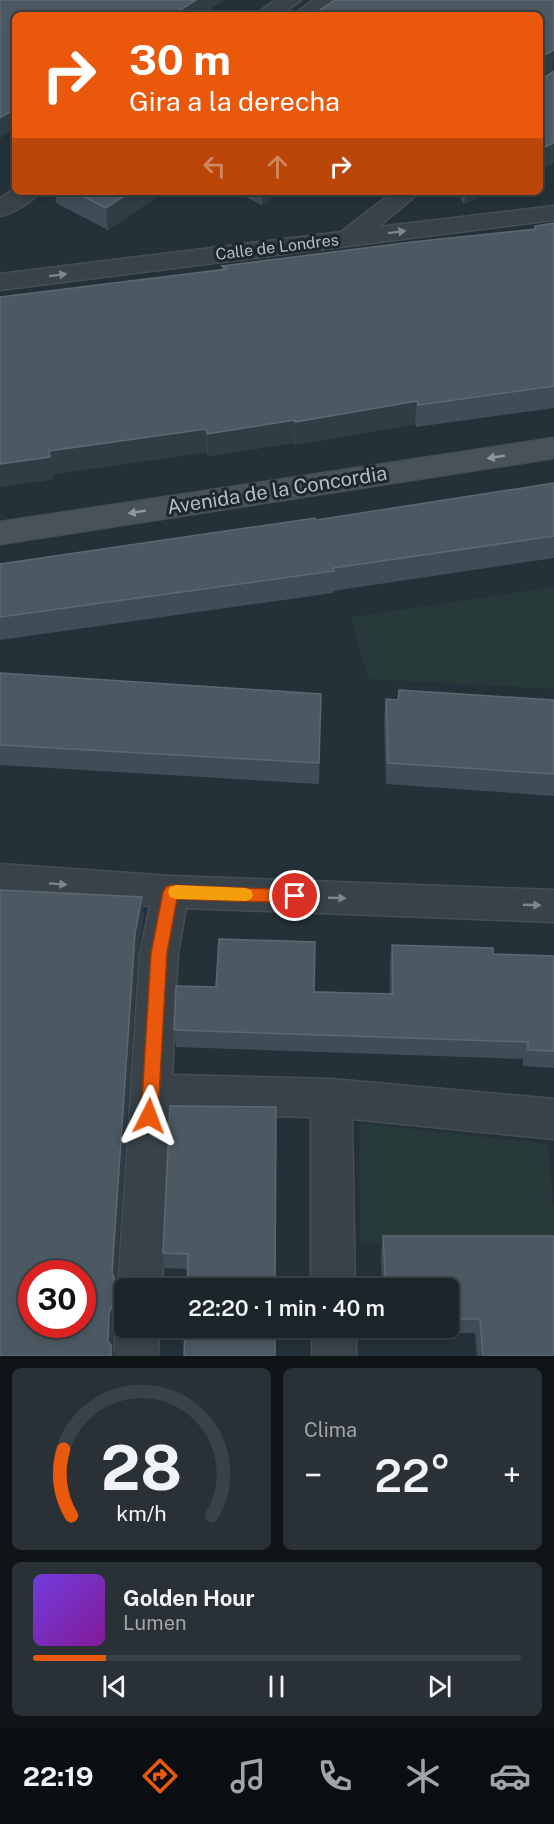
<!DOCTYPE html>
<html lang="es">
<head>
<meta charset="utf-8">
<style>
  :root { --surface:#1c252a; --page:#293136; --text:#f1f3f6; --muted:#a0a5a8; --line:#3a4247; --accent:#ea580c }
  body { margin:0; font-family:"Public Sans",sans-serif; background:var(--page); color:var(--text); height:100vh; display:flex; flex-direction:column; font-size:22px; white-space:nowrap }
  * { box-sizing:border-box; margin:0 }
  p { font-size:20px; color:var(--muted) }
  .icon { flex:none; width:33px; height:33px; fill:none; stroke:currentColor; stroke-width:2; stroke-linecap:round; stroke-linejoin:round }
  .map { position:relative; height:1356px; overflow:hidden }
  .side { display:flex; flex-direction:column; gap:12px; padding:12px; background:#0f1417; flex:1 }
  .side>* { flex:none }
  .hud { position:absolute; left:12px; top:12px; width:531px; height:183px; border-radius:9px; box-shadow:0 3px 9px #0003,0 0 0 2px var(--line); background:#ea580c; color:#fff; overflow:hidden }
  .speed { position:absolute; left:18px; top:1260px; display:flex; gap:12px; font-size:30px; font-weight:700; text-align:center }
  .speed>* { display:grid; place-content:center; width:78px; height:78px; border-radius:50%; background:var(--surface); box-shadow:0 3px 9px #0003,0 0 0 2px var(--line); line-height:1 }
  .speed .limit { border:9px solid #d22; background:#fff; color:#111 }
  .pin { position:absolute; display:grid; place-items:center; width:51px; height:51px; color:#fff; margin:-26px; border:3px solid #fff; border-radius:50%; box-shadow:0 2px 6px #0007 }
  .me { position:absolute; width:66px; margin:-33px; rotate:3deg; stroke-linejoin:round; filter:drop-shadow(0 0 4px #0008) }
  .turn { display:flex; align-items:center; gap:21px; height:126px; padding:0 18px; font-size:27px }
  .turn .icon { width:78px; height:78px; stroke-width:2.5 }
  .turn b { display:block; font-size:42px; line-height:51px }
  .lanes { display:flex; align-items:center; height:57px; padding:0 18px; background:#0003; justify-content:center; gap:30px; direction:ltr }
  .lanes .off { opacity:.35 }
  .big { font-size:45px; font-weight:600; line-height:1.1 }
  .side .widget { flex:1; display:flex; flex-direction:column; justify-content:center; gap:9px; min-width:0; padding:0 21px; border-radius:9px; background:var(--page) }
  .side .dial { align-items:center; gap:0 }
  .dial svg { height:156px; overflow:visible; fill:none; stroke:var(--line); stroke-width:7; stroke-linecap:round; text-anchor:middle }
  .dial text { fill:var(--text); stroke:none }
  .song { display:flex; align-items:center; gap:18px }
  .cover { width:72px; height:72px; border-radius:9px; background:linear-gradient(135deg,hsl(260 70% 55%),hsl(290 70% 35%)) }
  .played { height:6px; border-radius:3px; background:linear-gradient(90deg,var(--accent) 15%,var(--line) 15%) }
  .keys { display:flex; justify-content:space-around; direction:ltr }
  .heat { display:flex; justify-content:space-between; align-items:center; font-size:33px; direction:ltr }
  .side .tiles { flex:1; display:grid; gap:12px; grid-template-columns:1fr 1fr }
  .widget:last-child { grid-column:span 2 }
  .trip { position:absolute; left:114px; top:1278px; width:345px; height:60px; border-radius:9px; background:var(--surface); box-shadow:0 3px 9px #0003,0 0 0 2px var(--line); font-weight:600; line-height:60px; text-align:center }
  .tabs { display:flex; height:96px; justify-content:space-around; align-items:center; background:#0b0f11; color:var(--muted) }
  .tabs .icon { width:42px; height:42px }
  .tabs .active { color:var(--accent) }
  .tabs b { font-size:27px; color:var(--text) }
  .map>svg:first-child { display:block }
  .green { fill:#273938 }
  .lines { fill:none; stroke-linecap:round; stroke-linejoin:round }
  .street-casing { stroke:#444e54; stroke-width:3 }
  .secondary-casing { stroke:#444e54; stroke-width:3 }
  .street { fill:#384248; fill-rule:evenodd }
  .secondary { fill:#47525b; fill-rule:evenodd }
  .wall { fill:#404d56 }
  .shaded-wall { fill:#303d45 }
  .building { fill:#4c5962; stroke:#5c6971; stroke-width:1.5; fill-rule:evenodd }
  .oneway { fill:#7c868c }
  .oneway2 { fill:#8d989f }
  .route { fill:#ea580c; stroke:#983908; stroke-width:1.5 }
  .slow { fill:#f59e0b }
  .labels { text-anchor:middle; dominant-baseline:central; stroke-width:6; stroke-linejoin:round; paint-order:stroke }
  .far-street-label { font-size:16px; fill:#b3bdc4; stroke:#1d272d }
  .street-label { font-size:20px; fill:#b3bdc4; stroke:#1d272d }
</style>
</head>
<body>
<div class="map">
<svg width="554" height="1356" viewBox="0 0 554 1356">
  <rect width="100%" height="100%" fill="#253138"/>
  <!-- green -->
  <path class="green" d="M554,587V689L368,679L351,617Z
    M359,1123L548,1144L554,1210V1243H360Z"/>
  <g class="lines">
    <defs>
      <path id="street" d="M275,0H301L281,15H255Z
        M313,0H339L319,15H293Z
        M15,189V192H39C31,203 13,213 0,216V198Z
        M393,192H420L378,227L554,206V220L0,290V274L341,232Z
        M0,864L171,876L554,890V922L186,908L178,953L172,1075L331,1079L554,1099V1139L352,1119L355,1288H311V1117L170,1114L162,1288H124V1303L118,1288L140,953L150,906L0,896Z
        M124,1311V1328H159L158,1356H114L115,1328L121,1312Z
        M312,1328H356V1356H312Z"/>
      <path id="secondary" d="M554,438V458L0,544V522Z"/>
    </defs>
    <!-- street casing -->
    <use href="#street" class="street-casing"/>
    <!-- secondary casing -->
    <use href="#secondary" class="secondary-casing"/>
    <!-- street -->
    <use href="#street" class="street"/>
    <!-- secondary -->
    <use href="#secondary" class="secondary"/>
  </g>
  <!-- wall -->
  <path class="wall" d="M55,192H164L108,230L56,203Z
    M235,192H279L262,205Z
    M460,192H490L464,204L459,196Z
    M554,223V408L416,427L415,424L295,445L294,443L208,456L207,452L53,474V479L0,487V297L222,270V266L534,229L535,226Z
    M554,483V558L333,591V593L0,640V564L316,520Z
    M0,673L321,694L319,784L0,765Z
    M386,699L554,700V796L386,784L384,720Z
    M392,945L493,954L554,956V1068L523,1066V1059L176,1047L174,1030L216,987L390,994V963Z
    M276,1107L187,1269L165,1268L163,1253Z
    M383,1236L554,1356H477L475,1333H384V1328H448V1288H382L381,1252Z"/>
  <!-- shaded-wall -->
  <path class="shaded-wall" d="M196,0H225L201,15H172Z
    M554,50L553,70L540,76L542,56Z
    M15,109V128L0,138V118Z
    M554,143V163L540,170V149Z
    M130,192H164L108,230L106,208Z
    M262,192H279L262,205Z
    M466,192H490L464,204Z
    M417,401L415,424L295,445V422Z
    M295,420L294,443L208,456L207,434Z
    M206,429L207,452L53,474V479L0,487V464L49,451Z
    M142,897L144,917L138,953L116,1285L119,1296L118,1314L113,1328L112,1347L115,1356H111L108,1342L109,1314L135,933Z"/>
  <!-- building -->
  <path class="building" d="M0,0H196L172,15H15V109L0,118Z
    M335,0H554V50L542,56L543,78L554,71V143L540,149V15H312Z
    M74,192H130L106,208Z
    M554,223V386L418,405L417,401L295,422V420L207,434L206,429L49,451L50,457L0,464V297L227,269L222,266L412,242L536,229L535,226Z
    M554,483V536L333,568L334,571L0,617V564L315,518L316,520Z
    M0,673L321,694L319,763L0,745Z
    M399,690L554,700V774L388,763L386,699L398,700Z
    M0,890L142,897L135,933L112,1273L115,1281L114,1300L109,1314L108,1342L111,1345V1356H0ZM32,1274H82V1324H32Z
    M219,939L315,942L314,992L393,994L392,945L493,948V954L554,956V1051L528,1050V1042L174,1030L176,986L216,987Z
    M170,1106L276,1107L275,1288H187L188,1254L163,1253Z
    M383,1236H554V1356H483L480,1319H448V1288H386Z
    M185,1328H275V1356H184Z"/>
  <!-- one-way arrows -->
  <defs><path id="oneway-solid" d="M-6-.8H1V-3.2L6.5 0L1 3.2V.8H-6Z" transform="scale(1.5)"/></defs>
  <g class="oneway">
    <use href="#oneway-solid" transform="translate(397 232) rotate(-7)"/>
    <use href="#oneway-solid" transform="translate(58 275) rotate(-7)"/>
    <use href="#oneway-solid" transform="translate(58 884) rotate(4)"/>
    <use href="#oneway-solid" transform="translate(337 898) rotate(2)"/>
    <use href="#oneway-solid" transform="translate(532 905) rotate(2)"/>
  </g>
  <g class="oneway2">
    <use href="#oneway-solid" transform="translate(496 457) rotate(171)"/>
    <use href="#oneway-solid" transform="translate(137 512) rotate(171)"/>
  </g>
  <!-- route -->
  <path class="route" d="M171,885L295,890L300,892L303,896L300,901L295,903L177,899L167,953L158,1116L155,1121L149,1124L143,1121L141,1116L151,953L163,892L166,887Z"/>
  <!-- slow -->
  <path class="slow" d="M176,885L246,888L251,890L253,895L251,899L246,901L176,899L170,897L168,892L170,887Z"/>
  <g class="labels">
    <!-- far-street labels -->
    <g class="far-street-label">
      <text transform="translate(277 247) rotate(-7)">Calle de Londres</text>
    </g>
    <!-- street labels -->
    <g class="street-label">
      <text transform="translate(277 490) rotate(-9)">Avenida de la Concordia</text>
    </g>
  </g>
</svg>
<div class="speed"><div class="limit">30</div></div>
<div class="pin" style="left:295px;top:896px;background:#d93025"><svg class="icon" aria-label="arrive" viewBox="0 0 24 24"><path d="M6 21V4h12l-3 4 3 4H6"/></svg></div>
<svg class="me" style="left:149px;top:1116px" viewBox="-20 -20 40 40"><path d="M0-17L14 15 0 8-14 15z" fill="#ea580c" stroke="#fff" stroke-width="4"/></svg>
<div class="trip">22:20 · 1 min · 40 m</div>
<div class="hud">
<div class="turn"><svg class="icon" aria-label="right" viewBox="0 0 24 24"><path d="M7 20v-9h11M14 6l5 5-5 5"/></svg><div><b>30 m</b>Gira a la derecha</div></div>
<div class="lanes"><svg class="icon off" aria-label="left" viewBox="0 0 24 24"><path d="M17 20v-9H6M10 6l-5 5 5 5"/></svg><svg class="icon off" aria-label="ahead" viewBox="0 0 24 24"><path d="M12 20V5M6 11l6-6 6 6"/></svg><svg class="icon" aria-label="right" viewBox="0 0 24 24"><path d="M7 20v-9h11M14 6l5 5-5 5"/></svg></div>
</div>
</div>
<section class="side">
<div class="tiles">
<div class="widget dial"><svg viewBox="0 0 100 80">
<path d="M14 69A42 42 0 1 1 86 69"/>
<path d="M14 69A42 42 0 0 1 10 35" stroke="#ea580c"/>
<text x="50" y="56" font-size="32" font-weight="700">28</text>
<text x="50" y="72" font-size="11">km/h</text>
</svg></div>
<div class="widget"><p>Clima</p>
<div class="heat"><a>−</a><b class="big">22°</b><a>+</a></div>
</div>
<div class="widget">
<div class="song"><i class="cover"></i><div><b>Golden Hour</b><p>Lumen</p></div></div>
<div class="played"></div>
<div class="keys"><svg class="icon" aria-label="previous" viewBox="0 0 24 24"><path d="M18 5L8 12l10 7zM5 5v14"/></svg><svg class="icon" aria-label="pause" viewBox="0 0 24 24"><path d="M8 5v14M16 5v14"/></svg><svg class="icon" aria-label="next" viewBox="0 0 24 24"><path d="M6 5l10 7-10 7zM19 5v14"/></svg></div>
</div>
</div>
</section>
<nav class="tabs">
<b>22:19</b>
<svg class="icon active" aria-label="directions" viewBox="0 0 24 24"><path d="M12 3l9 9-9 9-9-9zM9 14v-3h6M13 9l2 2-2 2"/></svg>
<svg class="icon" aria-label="music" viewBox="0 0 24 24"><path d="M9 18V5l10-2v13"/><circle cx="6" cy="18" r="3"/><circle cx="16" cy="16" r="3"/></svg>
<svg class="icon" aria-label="phone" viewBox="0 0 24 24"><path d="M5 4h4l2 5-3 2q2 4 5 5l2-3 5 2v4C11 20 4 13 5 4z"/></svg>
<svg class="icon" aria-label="climate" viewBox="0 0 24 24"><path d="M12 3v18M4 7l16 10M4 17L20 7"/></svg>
<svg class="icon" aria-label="car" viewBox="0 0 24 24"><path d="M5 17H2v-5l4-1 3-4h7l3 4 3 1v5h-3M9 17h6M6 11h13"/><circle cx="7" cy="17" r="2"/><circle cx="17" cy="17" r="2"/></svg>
</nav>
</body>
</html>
